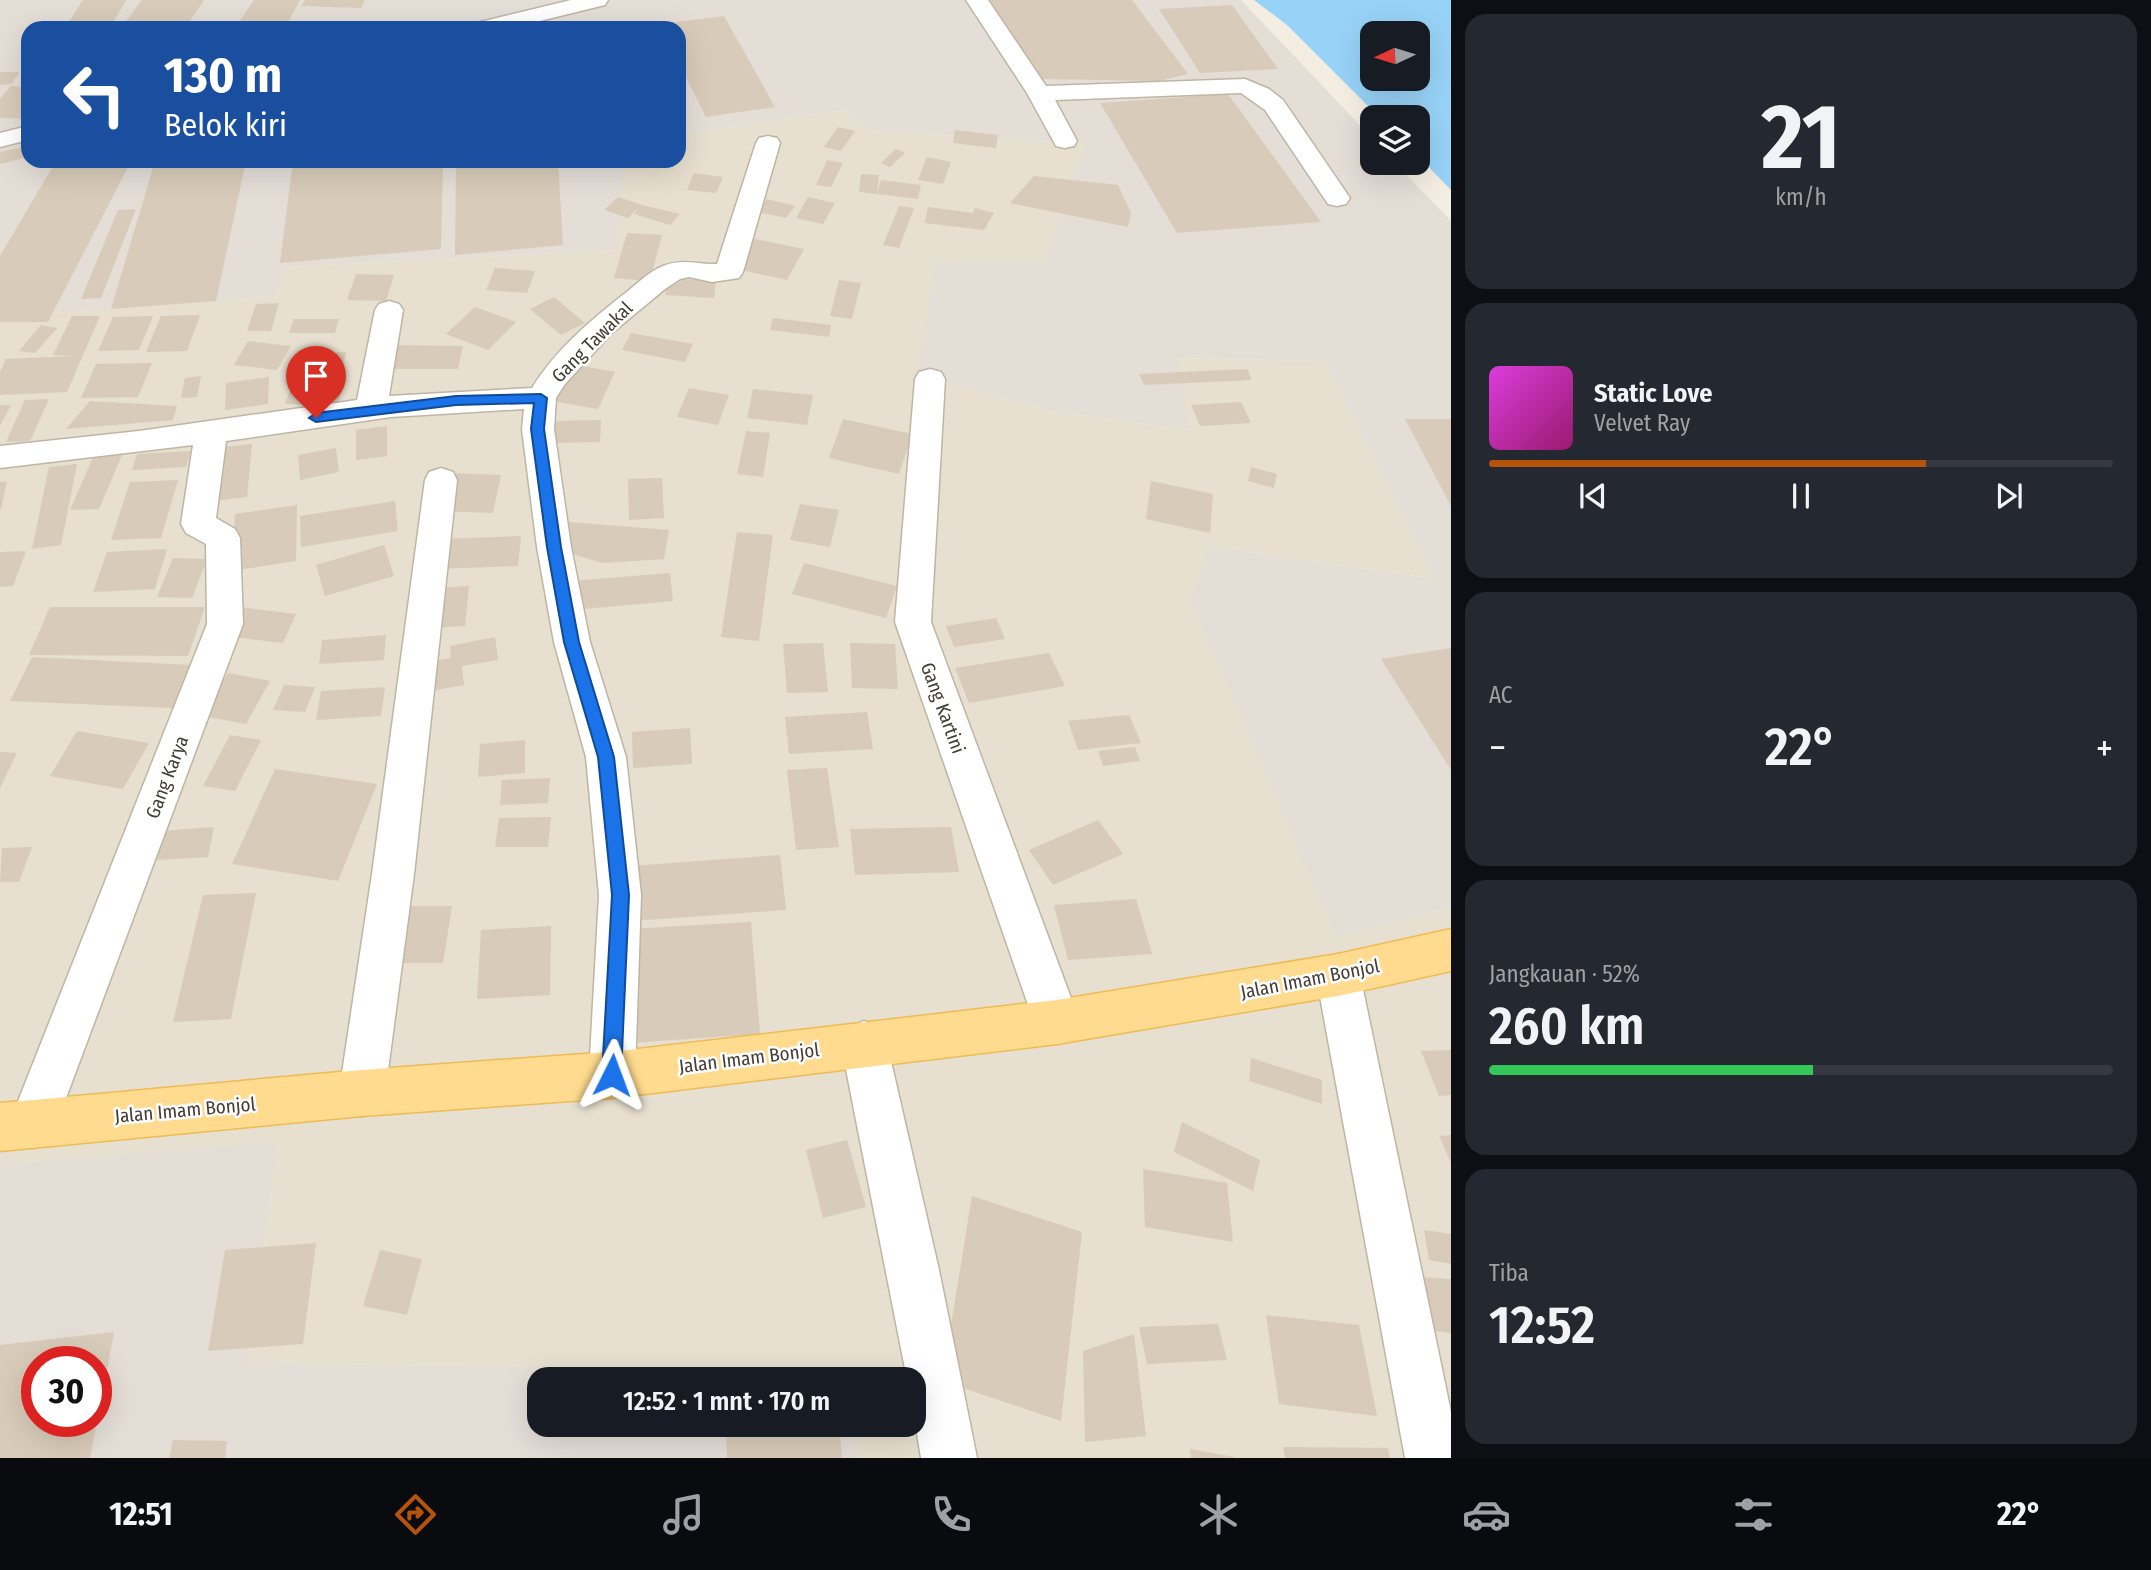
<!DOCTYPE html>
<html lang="id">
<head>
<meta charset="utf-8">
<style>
  :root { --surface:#171b24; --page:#242831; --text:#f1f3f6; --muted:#9ea1a6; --line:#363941; --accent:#b45309 }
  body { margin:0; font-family:"Fira Sans Condensed",sans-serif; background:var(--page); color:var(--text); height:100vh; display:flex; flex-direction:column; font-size:26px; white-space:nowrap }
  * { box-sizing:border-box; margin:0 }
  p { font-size:23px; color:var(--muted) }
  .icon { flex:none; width:38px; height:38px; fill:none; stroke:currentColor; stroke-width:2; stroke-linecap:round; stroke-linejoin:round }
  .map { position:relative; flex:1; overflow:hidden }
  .sheet { display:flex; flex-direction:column; gap:14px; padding:14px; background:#0d0f14; width:700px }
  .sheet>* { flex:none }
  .top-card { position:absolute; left:21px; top:21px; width:665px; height:147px; border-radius:21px; box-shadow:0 7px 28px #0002; background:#1a4fa0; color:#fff; overflow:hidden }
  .needle { width:46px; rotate:266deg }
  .fabs { position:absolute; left:1360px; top:21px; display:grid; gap:14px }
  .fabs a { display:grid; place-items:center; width:70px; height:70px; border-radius:14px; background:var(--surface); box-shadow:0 7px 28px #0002; font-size:35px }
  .speed { position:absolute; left:21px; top:1346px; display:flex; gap:14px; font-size:35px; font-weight:700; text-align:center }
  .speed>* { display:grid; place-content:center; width:91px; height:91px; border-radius:50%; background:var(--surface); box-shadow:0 7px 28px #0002; line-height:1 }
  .speed .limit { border:10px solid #d22; background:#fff; color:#111 }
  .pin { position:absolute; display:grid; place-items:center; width:60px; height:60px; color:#fff; margin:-72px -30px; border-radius:50% 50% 50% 0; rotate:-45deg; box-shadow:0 0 7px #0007 }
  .pin .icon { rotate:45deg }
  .me { position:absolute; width:77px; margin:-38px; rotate:3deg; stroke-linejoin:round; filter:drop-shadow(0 0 5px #0008) }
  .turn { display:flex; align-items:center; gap:24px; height:147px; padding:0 28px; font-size:32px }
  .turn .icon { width:91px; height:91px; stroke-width:2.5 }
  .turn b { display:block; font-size:49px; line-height:60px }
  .big { font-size:52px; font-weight:600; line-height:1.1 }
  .sheet .widget { flex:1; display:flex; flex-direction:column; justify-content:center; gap:10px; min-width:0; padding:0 24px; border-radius:21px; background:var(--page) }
  .sheet .dial { align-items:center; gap:0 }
  .dial b { font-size:91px; line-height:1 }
  .song { display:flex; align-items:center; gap:21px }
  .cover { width:84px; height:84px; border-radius:10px; background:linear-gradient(135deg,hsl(300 70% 55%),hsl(320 70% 35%)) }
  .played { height:7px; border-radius:4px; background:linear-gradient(90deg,var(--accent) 70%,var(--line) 70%) }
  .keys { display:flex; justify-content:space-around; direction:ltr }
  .heat { display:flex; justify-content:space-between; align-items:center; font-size:38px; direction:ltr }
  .charge { height:10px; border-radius:5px; background:linear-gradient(90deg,#34c759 52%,var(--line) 0) }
  .trip { position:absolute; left:527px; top:1367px; width:399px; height:70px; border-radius:21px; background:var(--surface); box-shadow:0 7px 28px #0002; font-weight:600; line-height:70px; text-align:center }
  .tabs { display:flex; height:112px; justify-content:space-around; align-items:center; background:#090b0e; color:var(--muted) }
  .tabs .icon { width:49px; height:49px }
  .tabs .on { color:var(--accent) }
  .tabs b { font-size:32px; color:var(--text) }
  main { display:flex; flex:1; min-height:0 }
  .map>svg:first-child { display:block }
  .residential { fill:#e7dfcf }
  .industrial { fill:#e4ded7; fill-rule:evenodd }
  .water { fill:#97d3f7; fill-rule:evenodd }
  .building { fill:#d8cbb9 }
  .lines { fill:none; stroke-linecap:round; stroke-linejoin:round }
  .minor-casing { stroke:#bfb5a4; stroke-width:3 }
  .major-casing { stroke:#eebb54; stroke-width:3 }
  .minor { fill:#fff; fill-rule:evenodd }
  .major { fill:#ffdb8f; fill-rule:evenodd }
  .route { fill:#1a73e8; stroke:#114b97; stroke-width:2 }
  .labels { text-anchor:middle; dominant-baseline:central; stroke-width:5; stroke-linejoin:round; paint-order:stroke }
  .street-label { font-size:19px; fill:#453d32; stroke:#fff }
</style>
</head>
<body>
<main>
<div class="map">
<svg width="1451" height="1458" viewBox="0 0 1451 1458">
  <rect width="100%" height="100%" fill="#f3ede2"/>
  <!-- residential -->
  <path class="residential" d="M844,110L866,130L1085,144L1045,260L918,376L1052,411L1190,430L1175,358L1325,361L1436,579L1210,546L1336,937L1451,908V1458H857L852,1425L914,1424V1379H844L843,1371L247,1363L279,1143L0,1164V317L277,296L285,267L617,250L624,161H679V135Z"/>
  <!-- industrial -->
  <path class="industrial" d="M0,0H1241L1372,138V163H1395L1451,221V908L1336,937L1190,599L1210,546L1435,579L1325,361L1176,358L1191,430L1052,411L918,376L936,261L1045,260L1085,144L866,130L844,110L679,135V28H28V161H624L618,250L285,267L277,296L0,317Z
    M279,1142L247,1363L843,1371L844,1379H539V1424L852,1425L857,1458H0V1164ZM37,1362H96V1421H37Z"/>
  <!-- water -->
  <path class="water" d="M1254,0H1451V190L1418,156V117H1379L1287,25ZM1372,33H1418V79H1372Z"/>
  <!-- building -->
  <path class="building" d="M83,0H126L110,28H65Z
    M142,0H204L185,28H121Z
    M254,0H300L285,28H235Z
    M305,0H365L361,8L301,6Z
    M990,0H1132L1188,74L1159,81L1042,79Z
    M1232,5L1278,69L1200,73L1159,9Z
    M724,16L775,107L706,117L679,63V28H661L660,24Z
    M0,72H20L11,84L0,85Z
    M11,86L28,87V119L0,118V99Z
    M1228,94L1321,222L1177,233L1100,103Z
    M838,127L855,131L841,151L824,147Z
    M955,130L998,135L996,148L953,143Z
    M28,146V157L0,164V152Z
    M896,149L905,153L890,167L881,163Z
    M927,157L951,162L943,184L918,180Z
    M827,160L843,163L831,187L816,185Z
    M56,161H131L48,322H0V256Z
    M155,161H246L216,301L111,309Z
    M293,161H443L441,249L280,263Z
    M456,161H558L563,245L455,255Z
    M694,173L723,177L716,193L687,190Z
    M861,174L879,175L877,194L859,192Z
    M1034,176L1118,185L1131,213L1128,227L1010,203Z
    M881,180L921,185L918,199L877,194Z
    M618,197L642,205L680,214L670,225L634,214L639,207L628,218L604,210Z
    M808,197L835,203L823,224L796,218Z
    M767,199L795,206L786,218L758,212Z
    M899,206L914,208L899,248L883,245Z
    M928,207L973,213L975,208L994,213L984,230L925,223Z
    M136,209L101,298L81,299L118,210Z
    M627,233L662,235L650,281L614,278Z
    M750,238L804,249L787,280L732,268Z
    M495,268L535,271L527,293L486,290Z
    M356,274L394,275L386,301L347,300Z
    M668,278L716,281L714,298L665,295Z
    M839,280L861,283L852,319L830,316Z
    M554,297L585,323L561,335L530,309Z
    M279,303L271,331H247L256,304Z
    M475,307L516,322L488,350L446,334Z
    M200,315L187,351L146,352L161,316Z
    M72,316H100L67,392L0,395V372L6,359L75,356L53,355Z
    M153,316L139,350L98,351L113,317Z
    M773,318L831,325L829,337L770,330Z
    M294,319H339L335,333H289Z
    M41,325L57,328L35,353L19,351Z
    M631,333L693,344L685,362L622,350Z
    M248,341L291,346L277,370L234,365Z
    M392,345L463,346L458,369H385Z
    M346,352L343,365L302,367L304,354Z
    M152,363L138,397L81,398L96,364Z
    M571,364L615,372L598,409L552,401Z
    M1247,369L1252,380L1144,385L1139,374Z
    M201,376L197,397L181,398L185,378Z
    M269,377L268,404L225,410L226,383Z
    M295,377L346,379L337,406L285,404Z
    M689,388L729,395L718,425L677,417Z
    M753,389L813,395L807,425L747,418Z
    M49,399L30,441L6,442L25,400Z
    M90,401L177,406L173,420L66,429Z
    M1241,402L1251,423L1200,426L1191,405Z
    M0,405H11L0,426Z
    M843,419L912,434L899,474L829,458Z
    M1405,419H1451V506Z
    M601,420L600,442L549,443L552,421Z
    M387,426V456L356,460V430Z
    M746,431L770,433L763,477L737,474Z
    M252,444L247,497L206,502L213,448Z
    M336,448L339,472L300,480L298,455Z
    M191,451L186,467L132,470L137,454Z
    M94,455H122L99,509L70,510Z
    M77,464L61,545L32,549L49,467Z
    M1251,467L1277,474L1274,488L1248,481Z
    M448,473L501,475L493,513L437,511Z
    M662,478L664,518L629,520L628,479Z
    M178,480L161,538L111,540L130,482Z
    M7,481L1,509H0V482Z
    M1151,481L1213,494L1210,533L1146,519Z
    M395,501L398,531L301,547L300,516Z
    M800,504L839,510L830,547L790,540Z
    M297,505L296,561L232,571L235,514Z
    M569,522L669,530L664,559L603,563L562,551Z
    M737,532L773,535L759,641L721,637Z
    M521,536L518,566L436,569L440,539Z
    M384,545L394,576L325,596L316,565Z
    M167,549L155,589L93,592L107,552Z
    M26,551L13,586L0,587V552Z
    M173,558L207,559L192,598L157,597Z
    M804,563L897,586L886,618L792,594Z
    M670,573L673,601L573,610L572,581Z
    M469,586L465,626L428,628L433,588Z
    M50,607H205L188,656L29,655Z
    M238,607L296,614L283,643L224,636Z
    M996,618L1005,639L954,647L946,626Z
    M386,635L384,660L319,664L322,640Z
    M495,637L498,660L462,666L464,685L436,690L433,661L451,658L450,646Z
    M823,643L828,692L787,693L783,644Z
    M850,643L895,644L898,689L852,688Z
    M1451,648V770L1381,659Z
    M1049,653L1065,686L969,703L955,668Z
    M32,657L191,665L173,708L10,701Z
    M228,673L270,681L246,724L203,716Z
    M284,685L315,687L305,712L273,710Z
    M385,687L381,716L316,720L321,691Z
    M867,712L873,749L789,754L785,717Z
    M1129,715L1141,743L1078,750L1068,721Z
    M690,728L692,764L633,768L632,732Z
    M77,731L149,743L123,789L50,776Z
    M230,735L261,740L235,791L203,786Z
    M525,740V773L478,777L480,744Z
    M1135,747L1140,761L1103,766L1098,751Z
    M0,752L17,753L0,788Z
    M827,768L839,847L796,850L787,770Z
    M275,769L377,784L338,881L232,864Z
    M550,778L548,803L500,805L502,780Z
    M551,817L548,847H495L499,818Z
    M1098,820L1123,854L1053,885L1029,850Z
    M214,827L208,857L139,861L147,832Z
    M951,827L959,872L855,875L850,829Z
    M32,847L19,882H0L2,848Z
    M780,855L786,910L633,921L631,866Z
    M256,893L231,1019L173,1022L203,895Z
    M1136,899L1152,954L1068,960L1054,905Z
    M396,906H452L443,963H385Z
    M751,922L760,1034L631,1043L629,929Z
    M551,926L550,995L477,999L481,930Z
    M1451,1050V1095L1439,1096L1421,1051Z
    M1251,1058L1322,1080V1104L1249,1081Z
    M1182,1122L1260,1160L1253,1191L1174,1152Z
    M1451,1135V1163L1439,1136Z
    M847,1140L866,1207L823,1218L806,1150Z
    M1143,1169L1227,1183L1233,1242L1145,1227Z
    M972,1196L1082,1232L1061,1421L942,1381Z
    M1424,1230L1451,1234V1264L1429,1260Z
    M316,1243L303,1344L208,1351L225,1250Z
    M380,1250L422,1259L407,1315L363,1306Z
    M1420,1277L1451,1279V1333L1435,1331Z
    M1266,1315L1359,1325L1377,1416L1279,1404Z
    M1218,1324L1227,1360L1147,1364L1139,1327Z
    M114,1332L98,1420L96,1362H37V1421H97L90,1458H0V1345Z
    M1134,1334L1146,1436L1085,1442L1083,1351Z
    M835,1374V1379H755V1377Z
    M726,1424H839L842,1458H727Z
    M173,1440L227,1441L225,1458H169Z
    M1283,1447L1388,1448L1390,1458H1285Z
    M1190,1449L1234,1457V1458H1191Z"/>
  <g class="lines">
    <defs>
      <path id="minor" d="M571,0H608L605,5L511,28H473L476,23Z
        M966,0H988L1046,86L1245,79L1269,89L1283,100L1350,198L1346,204L1337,206L1328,204L1265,110L1241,93L1055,100L1077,141L1074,146L1065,148L1056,146L1027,93Z
        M28,126V140L0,147V133Z
        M768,136L777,138L780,143L743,272L739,278L712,282L689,277L680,279L665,289L612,333L565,384L556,398L554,429L571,547L590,642L626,757L641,895L635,1075L628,1091L612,1098L596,1091L589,1075L599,895L586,757L554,642L537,547L522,429L524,409L391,417L226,441L216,518L235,529L240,538L243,624L50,1141L33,1148L16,1141L9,1124L207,624L206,544L186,533L181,524L193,445L0,468V446L139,431L357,400L375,310L379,304L389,301L399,304L403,310L389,396L532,388C556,349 592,319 628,291C639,282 650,271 663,266C683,258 698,265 717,264L756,143L759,138Z
        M930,369L941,372L945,379L931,622L1080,1022L1073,1038L1057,1044L1041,1038L1034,1022L895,622L915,379L919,372Z
        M441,468L453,472L457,480L414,874L385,1093L379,1110L362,1116L345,1110L339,1093L372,874L425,480L429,472Z
        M1338,954L1354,960L1360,975L1451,1412V1458H1405L1316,975L1322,960Z
        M864,1021L880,1028L887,1044L939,1270L977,1458H921L914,1415V1379H907L841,1044L848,1028Z"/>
      <path id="major" d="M1451,929V971L1338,996L1057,1044L612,1098L362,1116L0,1151V1103L362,1070L612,1052L1057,1000L1338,954Z"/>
    </defs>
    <!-- minor casing -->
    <use href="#minor" class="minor-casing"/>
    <!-- major casing -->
    <use href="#major" class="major-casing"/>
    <!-- minor -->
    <use href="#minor" class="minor"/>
    <!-- major -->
    <use href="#major" class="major"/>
  </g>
  <!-- route -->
  <path class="route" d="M541,394L547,398L544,429L561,547L579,642L614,757L629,895L621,1075L618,1082L612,1084L605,1082L602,1075L612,895L598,757L564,642L547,547L531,429L534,403L456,405L316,422L309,418L316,413L456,396Z"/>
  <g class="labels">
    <!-- street labels -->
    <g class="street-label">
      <text transform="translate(592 342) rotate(-45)">Gang Tawakal</text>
      <text transform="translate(943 708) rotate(70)">Gang Kartini</text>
      <text transform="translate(167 777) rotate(-69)">Gang Karya</text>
      <text transform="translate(1310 979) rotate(-11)">Jalan Imam Bonjol</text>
      <text transform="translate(749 1058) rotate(-7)">Jalan Imam Bonjol</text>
      <text transform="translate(185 1110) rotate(-5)">Jalan Imam Bonjol</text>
    </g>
  </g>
</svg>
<div class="fabs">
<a><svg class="needle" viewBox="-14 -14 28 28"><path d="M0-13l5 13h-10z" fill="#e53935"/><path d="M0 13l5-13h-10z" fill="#9ea1a6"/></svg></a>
<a><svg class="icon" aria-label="layers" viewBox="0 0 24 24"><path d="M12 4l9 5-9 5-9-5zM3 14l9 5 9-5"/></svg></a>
</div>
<div class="speed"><div class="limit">30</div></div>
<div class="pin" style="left:316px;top:418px;background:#d93025"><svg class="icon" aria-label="arrive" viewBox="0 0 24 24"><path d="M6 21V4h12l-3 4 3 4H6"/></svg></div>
<svg class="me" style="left:612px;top:1075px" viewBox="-20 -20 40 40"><path d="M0-17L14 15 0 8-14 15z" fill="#1a73e8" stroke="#fff" stroke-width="4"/></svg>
<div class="trip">12:52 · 1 mnt · 170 m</div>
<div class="top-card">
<div class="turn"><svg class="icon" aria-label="left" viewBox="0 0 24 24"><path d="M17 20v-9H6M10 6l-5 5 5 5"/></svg><div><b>130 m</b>Belok kiri</div></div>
</div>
</div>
<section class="sheet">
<div class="widget dial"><b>21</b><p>km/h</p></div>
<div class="widget">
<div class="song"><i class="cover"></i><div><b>Static Love</b><p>Velvet Ray</p></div></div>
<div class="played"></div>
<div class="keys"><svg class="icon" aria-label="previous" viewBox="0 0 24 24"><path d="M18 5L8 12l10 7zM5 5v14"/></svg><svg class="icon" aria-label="pause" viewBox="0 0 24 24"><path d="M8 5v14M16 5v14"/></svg><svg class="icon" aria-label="next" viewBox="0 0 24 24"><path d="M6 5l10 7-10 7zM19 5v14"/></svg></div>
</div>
<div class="widget"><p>AC</p>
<div class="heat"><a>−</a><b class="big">22°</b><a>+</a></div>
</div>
<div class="widget"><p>Jangkauan · 52%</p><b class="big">260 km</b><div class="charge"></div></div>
<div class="widget"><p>Tiba</p><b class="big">12:52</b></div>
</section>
</main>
<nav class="tabs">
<b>12:51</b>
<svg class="icon on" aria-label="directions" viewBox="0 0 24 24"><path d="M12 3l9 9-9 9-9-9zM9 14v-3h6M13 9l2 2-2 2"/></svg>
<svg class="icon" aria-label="music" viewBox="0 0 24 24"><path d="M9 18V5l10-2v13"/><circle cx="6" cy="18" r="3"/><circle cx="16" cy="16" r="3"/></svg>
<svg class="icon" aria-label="phone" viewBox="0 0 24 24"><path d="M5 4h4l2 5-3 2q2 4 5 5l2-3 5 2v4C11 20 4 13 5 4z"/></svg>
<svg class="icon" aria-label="climate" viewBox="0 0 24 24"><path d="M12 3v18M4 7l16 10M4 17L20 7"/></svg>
<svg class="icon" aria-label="car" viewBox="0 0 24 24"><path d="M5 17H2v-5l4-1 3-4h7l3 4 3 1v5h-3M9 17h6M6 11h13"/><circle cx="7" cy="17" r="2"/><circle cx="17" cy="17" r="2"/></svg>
<svg class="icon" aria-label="filters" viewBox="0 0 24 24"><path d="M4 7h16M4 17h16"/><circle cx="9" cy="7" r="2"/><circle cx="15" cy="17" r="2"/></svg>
<b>22°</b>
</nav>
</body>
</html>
